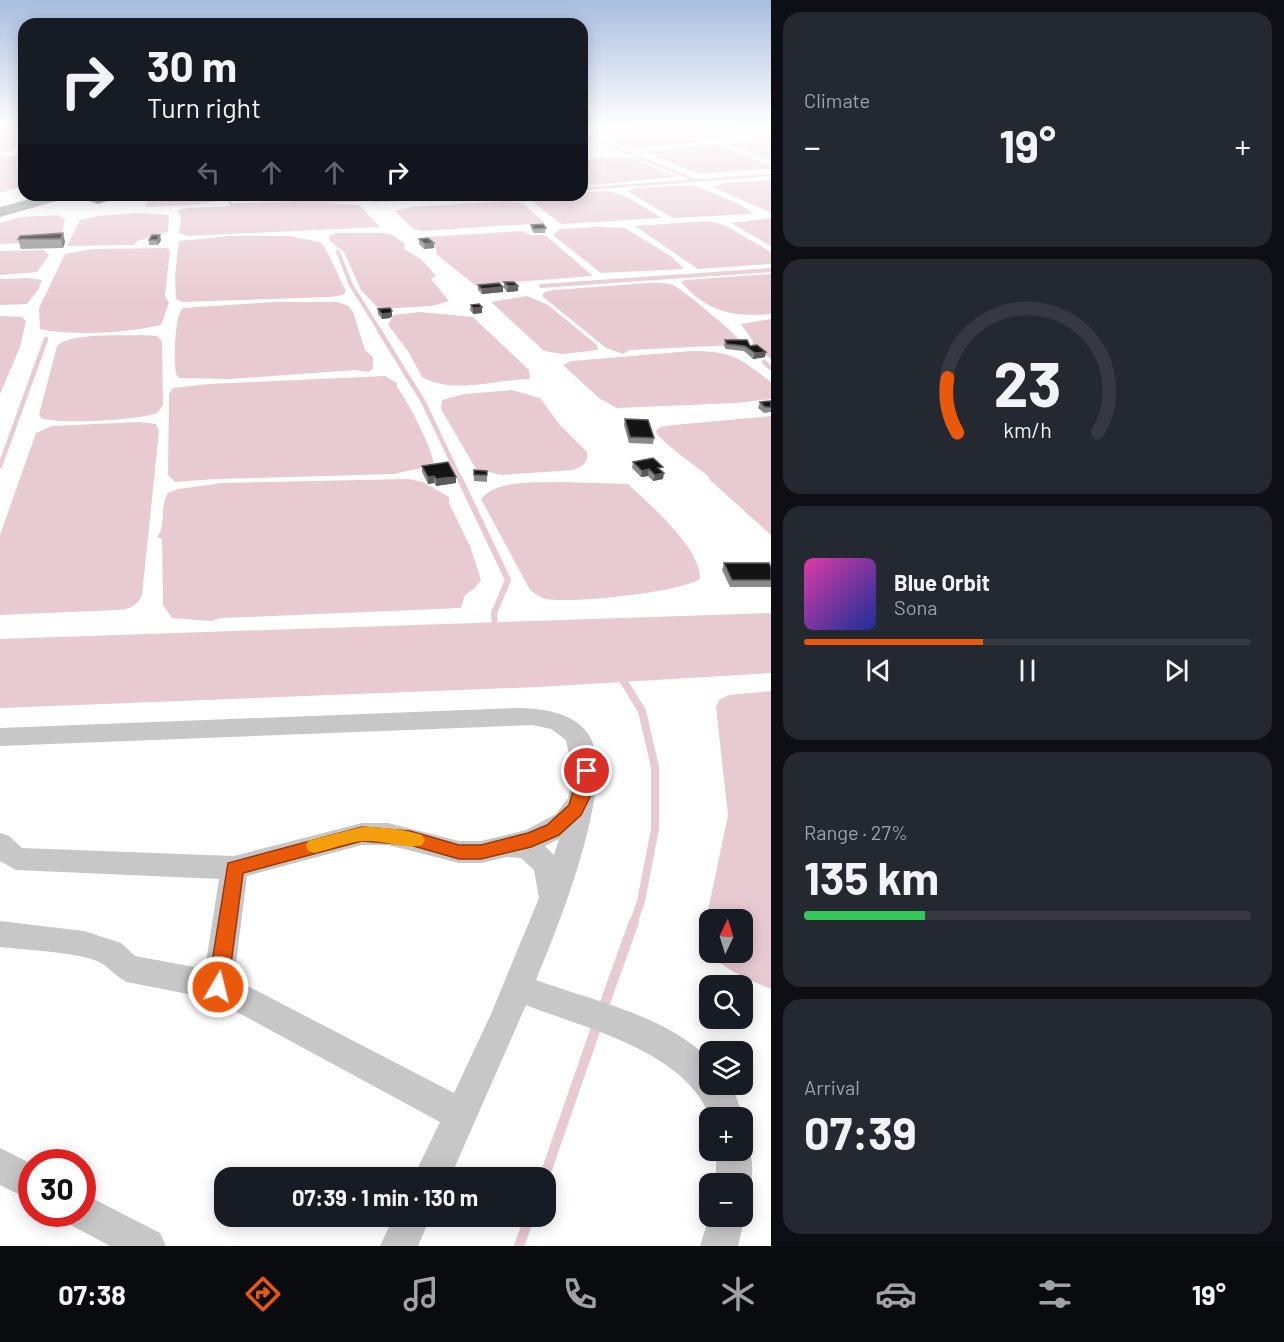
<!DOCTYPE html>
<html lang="en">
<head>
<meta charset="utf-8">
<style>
  :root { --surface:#171b24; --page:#242831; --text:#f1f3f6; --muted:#9ea1a6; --line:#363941; --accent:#ea580c }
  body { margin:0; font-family:Barlow,sans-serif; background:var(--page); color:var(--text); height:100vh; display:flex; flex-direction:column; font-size:22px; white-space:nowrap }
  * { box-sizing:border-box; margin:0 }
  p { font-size:20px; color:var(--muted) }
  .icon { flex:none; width:33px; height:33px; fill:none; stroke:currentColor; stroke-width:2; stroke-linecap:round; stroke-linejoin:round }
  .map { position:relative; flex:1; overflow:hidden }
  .sheet { display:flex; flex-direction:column; gap:12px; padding:12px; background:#0d0f14; width:513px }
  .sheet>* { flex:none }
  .top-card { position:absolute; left:18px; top:18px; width:570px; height:183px; border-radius:18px; box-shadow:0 3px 15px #0003; background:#171b24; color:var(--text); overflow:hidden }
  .needle { width:39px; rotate:4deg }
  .fabs { position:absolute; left:699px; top:909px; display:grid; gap:12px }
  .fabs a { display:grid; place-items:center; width:54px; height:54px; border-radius:12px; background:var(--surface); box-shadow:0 3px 15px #0003; font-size:30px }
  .speed { position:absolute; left:18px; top:1149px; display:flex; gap:12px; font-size:30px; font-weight:700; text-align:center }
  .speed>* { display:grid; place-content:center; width:78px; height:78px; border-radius:50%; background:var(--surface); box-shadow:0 3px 15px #0003; line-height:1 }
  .speed .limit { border:9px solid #d22; background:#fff; color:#111 }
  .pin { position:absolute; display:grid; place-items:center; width:51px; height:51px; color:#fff; margin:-26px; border:3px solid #fff; border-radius:50%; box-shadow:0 2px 6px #0007 }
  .me { position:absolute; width:66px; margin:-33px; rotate:8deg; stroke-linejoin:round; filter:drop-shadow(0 0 4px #0008) }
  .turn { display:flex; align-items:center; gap:21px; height:126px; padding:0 30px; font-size:27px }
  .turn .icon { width:78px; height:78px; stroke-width:2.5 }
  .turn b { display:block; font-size:42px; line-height:51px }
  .lanes { display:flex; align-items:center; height:57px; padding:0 30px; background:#0003; justify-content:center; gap:30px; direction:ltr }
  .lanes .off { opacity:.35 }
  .big { font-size:45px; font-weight:700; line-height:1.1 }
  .sheet .card { flex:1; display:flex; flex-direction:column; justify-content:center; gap:9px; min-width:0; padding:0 21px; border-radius:18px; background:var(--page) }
  .sheet .dial { align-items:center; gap:0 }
  .dial svg { height:156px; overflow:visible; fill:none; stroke:var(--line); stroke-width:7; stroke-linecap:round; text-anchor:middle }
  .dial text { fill:var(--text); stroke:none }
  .song { display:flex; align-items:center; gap:18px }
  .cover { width:72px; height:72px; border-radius:9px; background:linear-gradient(135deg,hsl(320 70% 55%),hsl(230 70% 35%)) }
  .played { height:6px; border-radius:3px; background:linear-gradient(90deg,var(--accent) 40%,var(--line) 40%) }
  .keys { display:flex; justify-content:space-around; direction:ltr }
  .heat { display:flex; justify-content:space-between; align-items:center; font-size:33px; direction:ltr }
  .charge { height:9px; border-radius:4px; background:linear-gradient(90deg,#34c759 27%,var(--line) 0) }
  .trip { position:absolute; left:214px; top:1167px; width:342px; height:60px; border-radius:18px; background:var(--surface); box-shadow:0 3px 15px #0003; font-weight:700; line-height:60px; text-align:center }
  .tab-bar { display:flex; height:96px; justify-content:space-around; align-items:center; background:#090b0e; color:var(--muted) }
  .tab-bar .icon { width:42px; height:42px }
  .tab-bar .on { color:var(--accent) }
  .tab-bar b { font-size:27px; color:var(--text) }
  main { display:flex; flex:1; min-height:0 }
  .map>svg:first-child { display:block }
  .water { fill:#e8cad3 }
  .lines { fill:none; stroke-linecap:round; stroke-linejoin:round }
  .stream-far5 { stroke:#e8cad3; stroke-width:3 }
  .stream-far4 { stroke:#e8cad3; stroke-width:4 }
  .stream-far3 { stroke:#e8cad3; stroke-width:4.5 }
  .stream-far2 { stroke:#e8cad3; stroke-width:6 }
  .stream-far1 { stroke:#e8cad3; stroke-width:8 }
  .stream { stroke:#e8cad3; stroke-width:10 }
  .minor { fill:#c7c7c7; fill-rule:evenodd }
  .primary { fill:#a5a5a5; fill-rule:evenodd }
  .wall { fill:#8a8a8a }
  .shaded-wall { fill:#5a5a5a }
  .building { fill:#141414; stroke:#5a5a5a; stroke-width:1.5 }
  .route { fill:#ea580c; stroke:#983908; stroke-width:1.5 }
  .slow { fill:#f59e0b }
</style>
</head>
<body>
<main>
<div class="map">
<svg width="771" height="1246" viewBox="0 0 771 1246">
  <rect width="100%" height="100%" fill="#fff"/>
  <!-- water -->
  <path class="water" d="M0,126H24C24,139 14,153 0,153Z
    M633,126H736L765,133L635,149L607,141Z
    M771,136V161L722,142H723Z
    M714,144L771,165V169L699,174L645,152Z
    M24,154V186L0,193V157Z
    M617,157L633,158L677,177L594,185L582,182V160Z
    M771,180V213L713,187L725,183Z
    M694,185L737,203L754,214L673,218L627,191L635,188Z
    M609,191L625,196L662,218L561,224L532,201L543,195H582L585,192Z
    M147,195H215L218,201L191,205L147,207L145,205L150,197Z
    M241,195H344L249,201Z
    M509,201L522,203L545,223L422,231L412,228L395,211L412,207Z
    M320,203L359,205L380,227L188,236L179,233L181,217L178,211L186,208Z
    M137,213L169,215L168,232L137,241L134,245L67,246L80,220L98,216Z
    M58,215L65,220L62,234L43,242L0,244V223L20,217Z
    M771,218V246L731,223Z
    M708,221L724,225L771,252V264L698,269L635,226Z
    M597,227L625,228L672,257L684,269L601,273L553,235L560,229Z
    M521,231L530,235H545L593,276L475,285L436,254L437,250L425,237Z
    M336,233H383L393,235L405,244L404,249L421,259L436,276L431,279L449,301L432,306L379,309L361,290L344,252L329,240L330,235Z
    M230,236H290L320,242C329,250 338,277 346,291L343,295L330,297L182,302L176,299L175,275L179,241Z
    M167,248L170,250L165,296L169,303L161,325C128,333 74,336 40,329L39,308L65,254L92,249Z
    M44,250L49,255L37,272L0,275V251Z
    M771,274V314C731,317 708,312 681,282L685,280Z
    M29,278L42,280L38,290L27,304L0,305V279Z
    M649,283C656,283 665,282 673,285C679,287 737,334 741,342L733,345L630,350L623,354L606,348L542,296L545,292L554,290Z
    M527,296L548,305L597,345L598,350L563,354L544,351L491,302Z
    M275,302H337L348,306L353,312L365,350L373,357V369L368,372L356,370L230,379L179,378L176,374C174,361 174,316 183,308Z
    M420,312L473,317L529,370L530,379C497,379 454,395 422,377L408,351L388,325L393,315Z
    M0,316L22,317L26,321L20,347L0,394Z
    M771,319V359L752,345L753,341L741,324Z
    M142,335L157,336L162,341L163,405L157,413C140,420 57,425 41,418L39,415L57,346C70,332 123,336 142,335Z
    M691,351C733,351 739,358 771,382V399L736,403L617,408L599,398L563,365L572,361Z
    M385,376L397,383V387C408,401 432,448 434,465L394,474L216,479L175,482L168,475L169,394L173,388L209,384Z
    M512,390L540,398L560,425L587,452C588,464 583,466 573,470L502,475L476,469L441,409L442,400L464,394Z
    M771,416V535L710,480L707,475C697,467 658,440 656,431L660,427L673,425Z
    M140,422L156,424L159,431L142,595C136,607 130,609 117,610L0,615V535L36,433L52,426Z
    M408,479L423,482L449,497V503L470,546L481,580L475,588L465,595L461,608L221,618L211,621L172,618L163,605L162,539L157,537C167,525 159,507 168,493L178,489L222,483Z
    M560,482L628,484C650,505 701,548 700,579C682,592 569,604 546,599C540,598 535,593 530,590L481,499C497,479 536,483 560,482Z
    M771,613V673L538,687L0,708V639Z
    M771,691V989C748,979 727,972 710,953L742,952V920H710L709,952L705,925L728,815L716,707L719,700L729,695Z"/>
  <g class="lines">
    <!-- stream-far5 -->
    <path class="stream-far5" d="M582,135L693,179
      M582,189L771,175
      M228,195L231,205L365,200
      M373,201L503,195"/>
    <!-- stream-far4 -->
    <path class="stream-far4" d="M338,252L351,285L380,331
      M541,286L771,270"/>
    <!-- stream-far3 -->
    <path class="stream-far3" d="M379,330L424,403L461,481
      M764,362L771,368
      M0,466L46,339"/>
    <!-- stream-far2 -->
    <path class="stream-far2" d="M460,479L508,580L494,613L495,630"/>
    <!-- stream-far1 -->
    <path class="stream-far1" d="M620,675L642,711L655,767V829L641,901L633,924"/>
    <!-- stream -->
    <path class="stream" d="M602,1011L634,922
      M544,1178L598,1022
      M519,1246L530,1216"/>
    <!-- minor -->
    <path class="minor" d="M515,708C541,708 574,712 589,735C618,781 556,932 536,980C593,1001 666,1015 710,1060V1084L732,1086L744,1118L742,1122V1118H710C688,1052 584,1028 526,1005L450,1178H413L440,1122L213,999L127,982C116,977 111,969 101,963C82,952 24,950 0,947V921L84,931L121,943L135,956L205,969L219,879L16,870L0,861V833L9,836L22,848L234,856L362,823H388L459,841H481L526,830L556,814L568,798L573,774L566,740L551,729L533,725L0,746V728ZM559,839L554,855L545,846ZM362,845H388L459,863H481L507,857L521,858L534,870L539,898L491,1014L454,1093L234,979L247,876Z
      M742,1136L746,1138C753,1153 757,1187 742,1198V1184H715L717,1150H742Z
      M0,1148L32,1164V1201L0,1185Z
      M82,1193L160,1233L166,1246H110L69,1224L65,1214H82Z
      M742,1209L745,1216L738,1246H700L710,1214V1216H742Z
      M394,1216H431L418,1246H380Z"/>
    <!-- primary -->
    <path class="primary" d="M45,195H70L67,198L0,217V207Z"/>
  </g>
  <!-- wall -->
  <path class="wall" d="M84,196L118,198L97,204L85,200Z
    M531,225L546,228L545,233H534L531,229Z
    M63,233L65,242L63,248L21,249L18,239Z
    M419,239L434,243V248L424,249L419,244Z
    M149,240H161L158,245H149Z
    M504,282L518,286V291L507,292L504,288Z
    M478,285L503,287V292L482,294L478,290Z
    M471,305L482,313L473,314L470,310Z
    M378,309L392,316L390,318L382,319L378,314Z
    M725,340L750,346L765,357L753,359L744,351L726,349L724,346Z
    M771,401V412L764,413L758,408L760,402Z
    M625,419L654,438L653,444L629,443L624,425Z
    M633,462L662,471L663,479L653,481L648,476L641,477L632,468Z
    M422,466L456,483L436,486L434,483L428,484L422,472Z
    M474,470L487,475V482L474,481Z
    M724,563L771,568V587H730L722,570Z"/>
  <!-- shaded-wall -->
  <path class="shaded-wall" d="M111,195H117L118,198L97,204L96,199Z
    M63,233L65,242L63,248L61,239Z
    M160,235L161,240L158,245L157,240Z
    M434,243V248L424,249L425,244Z
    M508,286H518V291L507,292Z
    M503,287V292L482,294V289Z
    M482,307V313L473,314V308Z
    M392,311V316L390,318L382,319V314Z
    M766,352L765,357L753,359L755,353Z
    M649,469L648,476L641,477L642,471Z
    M664,473L663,479L653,481L655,475Z
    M434,476V483L428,484V477Z
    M456,477V483L436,486V479Z"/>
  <!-- building -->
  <path class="building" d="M87,195H111L96,199L84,196Z
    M543,224L546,228L534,229L531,225Z
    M63,233L61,239H18L20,236Z
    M152,235H160L157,240H149Z
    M428,238L434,243L425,244L419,239Z
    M504,282H514L518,286H508Z
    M499,283L503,287L482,289L478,285Z
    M479,304L482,307L473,308L471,305Z
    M390,308L392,311L390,313L382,314L378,309Z
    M725,340H747L750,346L757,345L766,352L755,353L745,346L727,344Z
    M771,401V407H765L760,402Z
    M625,419L648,420L654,438L630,437Z
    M653,458L663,467L658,468L664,473L655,475L649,469L642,471L633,462Z
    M448,462L456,477L436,479L434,476L428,477L422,466Z
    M474,470L487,471V475H474Z
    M724,563H769L771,568V580H732Z"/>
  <!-- sky -->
  <linearGradient id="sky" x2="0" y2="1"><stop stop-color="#a8bde0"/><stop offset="0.42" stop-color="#fff"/><stop offset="1" stop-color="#fff" stop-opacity="0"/></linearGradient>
  <rect width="771" height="300" fill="url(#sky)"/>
  <!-- route -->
  <path class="route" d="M587,765L595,771L590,797L581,815L559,835L531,847L481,859H459L410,845L362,841L243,873L228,987L225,993L218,996L211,993L208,987L228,863L362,827L410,831L459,845H481L528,833L547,825L569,805L579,771Z"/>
  <!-- slow -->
  <path class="slow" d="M362,827C383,827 403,829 422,835L425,840L422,845C409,850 382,840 366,841C349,841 331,849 315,853L308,851L306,846L308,841L315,839Z"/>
</svg>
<div class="fabs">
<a><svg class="needle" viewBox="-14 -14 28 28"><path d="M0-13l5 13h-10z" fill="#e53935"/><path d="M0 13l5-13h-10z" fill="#9ea1a6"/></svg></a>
<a><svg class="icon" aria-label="search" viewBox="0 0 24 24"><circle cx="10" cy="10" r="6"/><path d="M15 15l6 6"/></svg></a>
<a><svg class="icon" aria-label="layers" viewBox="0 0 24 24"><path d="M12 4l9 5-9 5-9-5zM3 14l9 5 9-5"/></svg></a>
<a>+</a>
<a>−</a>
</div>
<div class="speed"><div class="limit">30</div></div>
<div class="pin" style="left:587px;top:771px;background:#d93025"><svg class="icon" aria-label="arrive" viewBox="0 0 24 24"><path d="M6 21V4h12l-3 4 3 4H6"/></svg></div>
<svg class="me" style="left:218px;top:987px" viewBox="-20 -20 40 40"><circle r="17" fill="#ea580c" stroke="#fff" stroke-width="3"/><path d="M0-11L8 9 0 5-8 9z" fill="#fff"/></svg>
<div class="trip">07:39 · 1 min · 130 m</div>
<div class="top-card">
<div class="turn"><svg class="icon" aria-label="right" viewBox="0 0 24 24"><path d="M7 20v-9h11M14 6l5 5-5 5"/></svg><div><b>30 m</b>Turn right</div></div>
<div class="lanes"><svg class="icon off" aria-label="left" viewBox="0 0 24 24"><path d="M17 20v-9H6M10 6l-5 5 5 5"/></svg><svg class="icon off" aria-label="ahead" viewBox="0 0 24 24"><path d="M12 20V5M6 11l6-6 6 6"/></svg><svg class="icon off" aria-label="ahead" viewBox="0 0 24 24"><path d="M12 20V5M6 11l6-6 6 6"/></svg><svg class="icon" aria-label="right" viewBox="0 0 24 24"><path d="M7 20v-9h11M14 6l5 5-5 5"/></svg></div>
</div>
</div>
<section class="sheet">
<div class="card"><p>Climate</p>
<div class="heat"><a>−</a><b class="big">19°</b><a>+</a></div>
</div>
<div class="card dial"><svg viewBox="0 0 100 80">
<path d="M14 69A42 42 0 1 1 86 69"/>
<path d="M14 69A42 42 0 0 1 9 41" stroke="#ea580c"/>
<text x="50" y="56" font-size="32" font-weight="700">23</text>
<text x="50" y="72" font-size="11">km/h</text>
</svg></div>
<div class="card">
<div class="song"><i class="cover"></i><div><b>Blue Orbit</b><p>Sona</p></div></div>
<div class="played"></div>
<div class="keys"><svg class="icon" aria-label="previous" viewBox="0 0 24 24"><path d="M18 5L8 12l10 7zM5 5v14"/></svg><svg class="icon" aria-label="pause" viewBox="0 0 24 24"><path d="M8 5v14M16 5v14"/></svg><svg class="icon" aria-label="next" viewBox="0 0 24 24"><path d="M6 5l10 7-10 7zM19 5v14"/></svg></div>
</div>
<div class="card"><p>Range · 27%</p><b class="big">135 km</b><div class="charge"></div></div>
<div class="card"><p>Arrival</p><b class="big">07:39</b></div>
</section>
</main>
<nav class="tab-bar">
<b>07:38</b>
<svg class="icon on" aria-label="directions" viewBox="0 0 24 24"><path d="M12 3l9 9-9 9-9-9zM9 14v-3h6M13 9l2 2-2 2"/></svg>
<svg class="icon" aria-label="music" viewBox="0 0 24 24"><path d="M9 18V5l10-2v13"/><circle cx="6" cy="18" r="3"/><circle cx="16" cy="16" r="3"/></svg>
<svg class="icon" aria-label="phone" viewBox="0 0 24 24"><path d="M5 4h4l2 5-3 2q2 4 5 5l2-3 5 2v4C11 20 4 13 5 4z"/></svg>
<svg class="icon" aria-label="climate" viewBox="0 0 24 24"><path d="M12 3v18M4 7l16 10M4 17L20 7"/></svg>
<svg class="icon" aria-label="car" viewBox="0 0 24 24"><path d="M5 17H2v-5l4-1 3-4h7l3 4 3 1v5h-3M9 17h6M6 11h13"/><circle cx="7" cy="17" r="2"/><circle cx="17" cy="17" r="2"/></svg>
<svg class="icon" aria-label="filters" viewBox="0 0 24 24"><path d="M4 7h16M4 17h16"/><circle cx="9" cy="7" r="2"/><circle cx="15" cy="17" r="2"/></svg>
<b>19°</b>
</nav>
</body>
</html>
